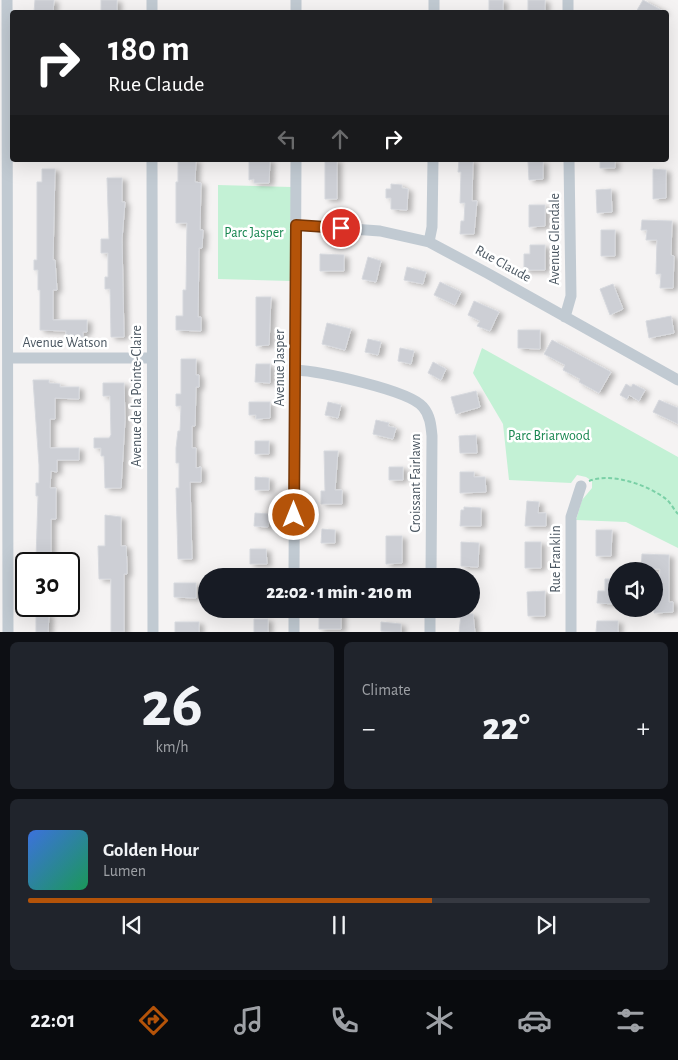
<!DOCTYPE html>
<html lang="en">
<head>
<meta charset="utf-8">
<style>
  :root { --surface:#171b24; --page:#20242c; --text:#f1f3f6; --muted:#9ea1a6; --line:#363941; --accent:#b45309 }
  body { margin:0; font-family:"Alegreya Sans",sans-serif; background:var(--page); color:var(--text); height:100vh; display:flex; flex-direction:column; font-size:19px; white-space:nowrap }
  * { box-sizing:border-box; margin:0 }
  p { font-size:16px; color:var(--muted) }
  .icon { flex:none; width:28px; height:28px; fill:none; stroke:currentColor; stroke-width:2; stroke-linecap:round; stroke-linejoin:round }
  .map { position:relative; height:632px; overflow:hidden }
  .drawer { display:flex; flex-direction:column; gap:10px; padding:10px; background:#0d0f14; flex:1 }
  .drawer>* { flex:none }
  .top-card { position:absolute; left:10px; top:10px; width:659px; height:152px; border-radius:5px; box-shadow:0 5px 20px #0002; background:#202124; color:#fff; overflow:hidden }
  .fabs { position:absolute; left:608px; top:562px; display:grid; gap:10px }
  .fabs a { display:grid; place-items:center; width:55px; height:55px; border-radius:50%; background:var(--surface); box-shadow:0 5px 20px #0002; font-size:25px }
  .speed { position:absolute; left:15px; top:552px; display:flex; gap:10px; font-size:25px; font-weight:700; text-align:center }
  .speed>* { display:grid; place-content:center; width:65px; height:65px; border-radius:50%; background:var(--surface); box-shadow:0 5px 20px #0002; line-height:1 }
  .speed .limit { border:2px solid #111; border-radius:8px; background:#fff; color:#111 }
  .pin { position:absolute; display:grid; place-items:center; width:42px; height:42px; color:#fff; margin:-21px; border:2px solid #fff; border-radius:50%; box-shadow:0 1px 5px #0007 }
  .me { position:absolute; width:55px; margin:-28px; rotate:0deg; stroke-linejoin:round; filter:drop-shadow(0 0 4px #0008) }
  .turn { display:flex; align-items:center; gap:18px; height:105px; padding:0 15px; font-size:22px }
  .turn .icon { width:65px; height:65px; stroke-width:2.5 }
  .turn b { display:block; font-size:35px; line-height:42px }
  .lanes { display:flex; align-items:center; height:48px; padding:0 15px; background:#0003; justify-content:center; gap:25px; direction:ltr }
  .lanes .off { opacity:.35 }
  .big { font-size:38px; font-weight:800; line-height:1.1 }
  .drawer .tile { flex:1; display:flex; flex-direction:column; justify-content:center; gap:8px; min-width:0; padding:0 18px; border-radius:8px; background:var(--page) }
  .drawer .dial { align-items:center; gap:0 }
  .dial b { font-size:65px; line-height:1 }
  .song { display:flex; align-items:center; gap:15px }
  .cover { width:60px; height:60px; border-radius:8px; background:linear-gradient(135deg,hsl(220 70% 55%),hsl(150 70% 35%)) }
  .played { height:5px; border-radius:2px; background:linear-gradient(90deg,var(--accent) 65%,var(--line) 65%) }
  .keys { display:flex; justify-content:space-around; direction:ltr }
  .heat { display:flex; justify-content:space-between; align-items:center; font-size:28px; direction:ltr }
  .drawer .tiles { flex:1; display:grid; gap:10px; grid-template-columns:1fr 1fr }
  .tile:last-child { grid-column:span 2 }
  .trip { position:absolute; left:198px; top:568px; width:282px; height:50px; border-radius:25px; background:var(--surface); box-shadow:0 5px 20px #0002; font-weight:800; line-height:50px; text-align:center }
  .tab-bar { display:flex; height:80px; justify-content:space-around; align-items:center; background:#090b0e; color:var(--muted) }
  .tab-bar .icon { width:35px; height:35px }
  .tab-bar .on { color:var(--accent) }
  .tab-bar b { font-size:22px; color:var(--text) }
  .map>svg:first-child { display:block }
  .green { fill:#c3f1d5 }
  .building { fill:#cdcfd5; stroke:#d7d9de; filter:url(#shadow) }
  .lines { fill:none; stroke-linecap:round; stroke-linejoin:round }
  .path { stroke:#7ad0a6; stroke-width:2; stroke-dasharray:4 2.5; stroke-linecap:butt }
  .minor { stroke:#c1cad2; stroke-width:11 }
  .route-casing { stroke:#753606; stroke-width:12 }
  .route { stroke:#b45309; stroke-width:9 }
  .labels { text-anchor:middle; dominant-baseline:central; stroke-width:5; stroke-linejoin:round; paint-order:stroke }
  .park-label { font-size:14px; fill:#17864f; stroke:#fff }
  .street-label { font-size:14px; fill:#4a5661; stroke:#fff }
</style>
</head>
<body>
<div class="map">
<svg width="678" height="633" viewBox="0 0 678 633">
  <defs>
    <filter id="shadow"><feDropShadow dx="4.5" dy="2.5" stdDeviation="2.5" flood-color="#0004"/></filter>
  </defs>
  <rect width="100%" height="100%" fill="#f5f3f3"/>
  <!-- green -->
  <path class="green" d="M218,185L291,187L290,281L218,279Z
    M482,348L678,457V548L626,522L576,520L582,500L592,488V481L586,477L577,475L571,483L509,480L503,424L473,373Z"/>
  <!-- building -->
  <path class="building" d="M35,0H54L53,12H34Z
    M101,0H117V12H101Z
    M489,0H503V11L489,10Z
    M528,0H545V12H528Z
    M643,0L665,12H636Z
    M178,160H196L195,182L201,183L200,230H203L202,248H199L198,317H201V331L176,330V316H183V290H186L187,223H176V182H178Z
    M249,160H270L269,183H254V179L249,180Z
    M325,160H337V199H325Z
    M459,160H473L472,201H477L474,234H460L461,221H464L465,203H460L461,172H458Z
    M600,160H615V168H600Z
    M543,161V179L529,180L528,162Z
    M42,169H55L53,260H55L57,290H53V320H87V332H83V337L66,335V331L40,330V290H38V270H34V260H37V182H42Z
    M653,169L666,170V198L653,199Z
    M107,178H122V202H125L122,239L124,337H111L110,289H105V277H108V253H101V239H109Z
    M391,184L402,185V188L408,189L407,210L391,209V198H386V189H391Z
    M611,189L612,212L597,213L596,190Z
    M529,205H545V226L529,227Z
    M642,220L672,221L671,255L674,256L673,288H660L661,274H656L657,240H646L647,230H641Z
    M601,230H615V256H601Z
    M530,245H545V270H524V254H530Z
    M320,254L344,255V271H320Z
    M368,257L381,261L376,282L362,279Z
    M407,267L426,272L423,284L404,280Z
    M440,282L461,292L455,305L434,295Z
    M613,284L623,309L610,315L600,289Z
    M256,297H271L269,345L256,346Z
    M474,301L499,312L490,331L477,326L480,321L468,315Z
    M671,316L674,333L649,338L646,321Z
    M327,323L351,329L345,350L322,344Z
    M518,330H540V349L518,348Z
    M368,339L381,342L378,355L365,352Z
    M552,340L611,372L599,393L579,382L580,379L563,370L565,365L544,354Z
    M400,348L414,351L411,364L398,361Z
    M181,359H196V375H199V387H196L195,426H192V448H196V468L201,467V482H190L192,559H178L176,488H179V463H176V448L178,431H180L181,406H176V394H181Z
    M433,362L446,369L441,380L428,373Z
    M256,364H270V383L255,382Z
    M33,380H49V383L60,384V387H79V399L55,398V419H50V448H79V460H57V472L51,471L50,488H56V519H51V559H36L38,496H36V483H39V465Z
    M103,383H124L125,420L121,488H105L104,456H101V448H94V438H109L111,435L110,396H103Z
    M626,384L631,387L633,384L645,390L639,401L629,395L627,399L620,395Z
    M476,391L480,407L456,414L451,397Z
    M659,400L678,408V424L653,412Z
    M249,402H270V418L256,419V415H249Z
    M328,402L341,405L338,418L325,415Z
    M376,420L389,423L388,426L396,428L393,439L373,434Z
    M476,435L477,453H460L459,436Z
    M255,441H269V454H255Z
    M324,451H338L335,490H342V504H321V491H325Z
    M389,467H403V480H389Z
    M460,472H474V477H485L486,492L460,493Z
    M255,477L269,478V490H255Z
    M527,501L539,502L538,513H546V526H525Z
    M464,507L481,508V526H460L461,510H464Z
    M255,513L269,514L268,527L254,526Z
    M105,515L121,517V546H126L127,565V574H124V632H111V579H99L98,546H105Z
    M322,529L335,530V543H321Z
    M596,530H612L611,556H596Z
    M386,536H402V563L386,564Z
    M461,542L479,543L478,567L461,566Z
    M525,542H541V568H525Z
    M250,549H266L267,564H250Z
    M642,554L669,555V602H673V612L654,613V588H659L660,569H641Z
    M605,579H616V604L597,603L598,591H605Z
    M174,583H196V598L174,597Z
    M545,591V616H528L527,592Z
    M319,609H341V629H319Z
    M36,613L49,614L48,633L36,632Z
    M461,614H473L475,633H459Z
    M254,619H268V632L254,633Z
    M597,621H618V633L596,632Z
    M175,622H199V633H175Z
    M381,622L401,624V633L381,631Z"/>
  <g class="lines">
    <!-- path -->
    <path class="path" d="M247,234H285
      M589,481C611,472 648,485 666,499C671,503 674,510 678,514"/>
    <!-- minor -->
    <path class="minor" d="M7,0L8,633
      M152,0V12
      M568,0V12
      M296,12V0
      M434,12V0
      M152,160L153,633
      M296,225L380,231L429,242L487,273L678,380
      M429,242L432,227L433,160
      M565,317L571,296L569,160
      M8,358H152
      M295,370C319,371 409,390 423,407C430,415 431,425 432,436L431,576
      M294,576L296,160
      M294,633V609
      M430,633V609
      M571,633V517L581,486"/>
  </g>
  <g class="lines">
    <defs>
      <path id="route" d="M294,515L296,225L341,228"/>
    </defs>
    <!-- route casing -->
    <use href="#route" class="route-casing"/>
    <!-- route -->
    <use href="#route" class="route"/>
  </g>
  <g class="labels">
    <!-- park labels -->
    <g class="park-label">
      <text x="254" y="233">Parc Jasper</text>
      <text x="549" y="436">Parc Briarwood</text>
    </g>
    <!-- street labels -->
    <g class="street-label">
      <text transform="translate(555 239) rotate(-90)">Avenue Glendale</text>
      <text transform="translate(503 264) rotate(29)">Rue Claude</text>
      <text x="65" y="343">Avenue Watson</text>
      <text transform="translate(280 368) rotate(-90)">Avenue Jasper</text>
      <text transform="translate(137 396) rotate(-90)">Avenue de la Pointe-Claire</text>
      <text transform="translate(416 483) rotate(-90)">Croissant Fairlawn</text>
      <text transform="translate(556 559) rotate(-90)">Rue Franklin</text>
    </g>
  </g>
</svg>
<div class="fabs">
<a><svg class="icon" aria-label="sound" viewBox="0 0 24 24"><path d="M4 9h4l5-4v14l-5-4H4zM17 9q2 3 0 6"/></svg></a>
</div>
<div class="speed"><div class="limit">30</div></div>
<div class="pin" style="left:341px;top:228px;background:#d93025"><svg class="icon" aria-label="arrive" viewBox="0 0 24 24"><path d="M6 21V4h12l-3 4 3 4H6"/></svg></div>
<svg class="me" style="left:294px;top:515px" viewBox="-20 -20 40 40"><circle r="17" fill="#b45309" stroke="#fff" stroke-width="3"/><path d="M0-11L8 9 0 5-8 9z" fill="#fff"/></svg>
<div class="trip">22:02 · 1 min · 210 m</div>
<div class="top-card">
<div class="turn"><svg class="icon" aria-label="right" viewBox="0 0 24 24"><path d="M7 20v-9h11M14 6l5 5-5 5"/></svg><div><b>180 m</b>Rue Claude</div></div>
<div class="lanes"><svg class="icon off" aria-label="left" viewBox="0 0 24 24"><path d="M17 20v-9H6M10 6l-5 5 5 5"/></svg><svg class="icon off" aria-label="ahead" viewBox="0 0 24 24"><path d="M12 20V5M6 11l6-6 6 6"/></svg><svg class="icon" aria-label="right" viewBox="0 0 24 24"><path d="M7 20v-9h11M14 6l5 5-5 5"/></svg></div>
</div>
</div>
<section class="drawer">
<div class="tiles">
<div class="tile dial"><b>26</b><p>km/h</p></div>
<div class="tile"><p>Climate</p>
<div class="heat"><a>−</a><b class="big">22°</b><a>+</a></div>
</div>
<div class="tile">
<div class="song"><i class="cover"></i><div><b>Golden Hour</b><p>Lumen</p></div></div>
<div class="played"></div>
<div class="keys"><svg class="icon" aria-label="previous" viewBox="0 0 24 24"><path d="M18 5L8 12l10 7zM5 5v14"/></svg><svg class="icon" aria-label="pause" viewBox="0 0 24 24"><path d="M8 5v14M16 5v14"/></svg><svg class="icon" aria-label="next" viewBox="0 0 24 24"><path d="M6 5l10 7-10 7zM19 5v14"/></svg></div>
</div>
</div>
</section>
<nav class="tab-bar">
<b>22:01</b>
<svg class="icon on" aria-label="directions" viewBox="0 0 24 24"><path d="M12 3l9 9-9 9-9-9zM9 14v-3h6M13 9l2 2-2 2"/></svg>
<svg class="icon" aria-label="music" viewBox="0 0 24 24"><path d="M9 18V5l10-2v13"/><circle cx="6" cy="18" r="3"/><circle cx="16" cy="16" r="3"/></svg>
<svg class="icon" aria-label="phone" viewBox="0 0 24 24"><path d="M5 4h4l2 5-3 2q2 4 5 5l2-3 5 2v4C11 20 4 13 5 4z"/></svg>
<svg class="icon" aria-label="climate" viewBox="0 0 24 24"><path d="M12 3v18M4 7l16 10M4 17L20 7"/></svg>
<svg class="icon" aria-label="car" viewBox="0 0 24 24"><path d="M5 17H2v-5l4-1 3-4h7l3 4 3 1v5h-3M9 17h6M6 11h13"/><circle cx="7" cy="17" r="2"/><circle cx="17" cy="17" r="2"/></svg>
<svg class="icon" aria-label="filters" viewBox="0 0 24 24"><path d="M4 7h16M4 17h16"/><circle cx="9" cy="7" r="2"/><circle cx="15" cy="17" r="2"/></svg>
</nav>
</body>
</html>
